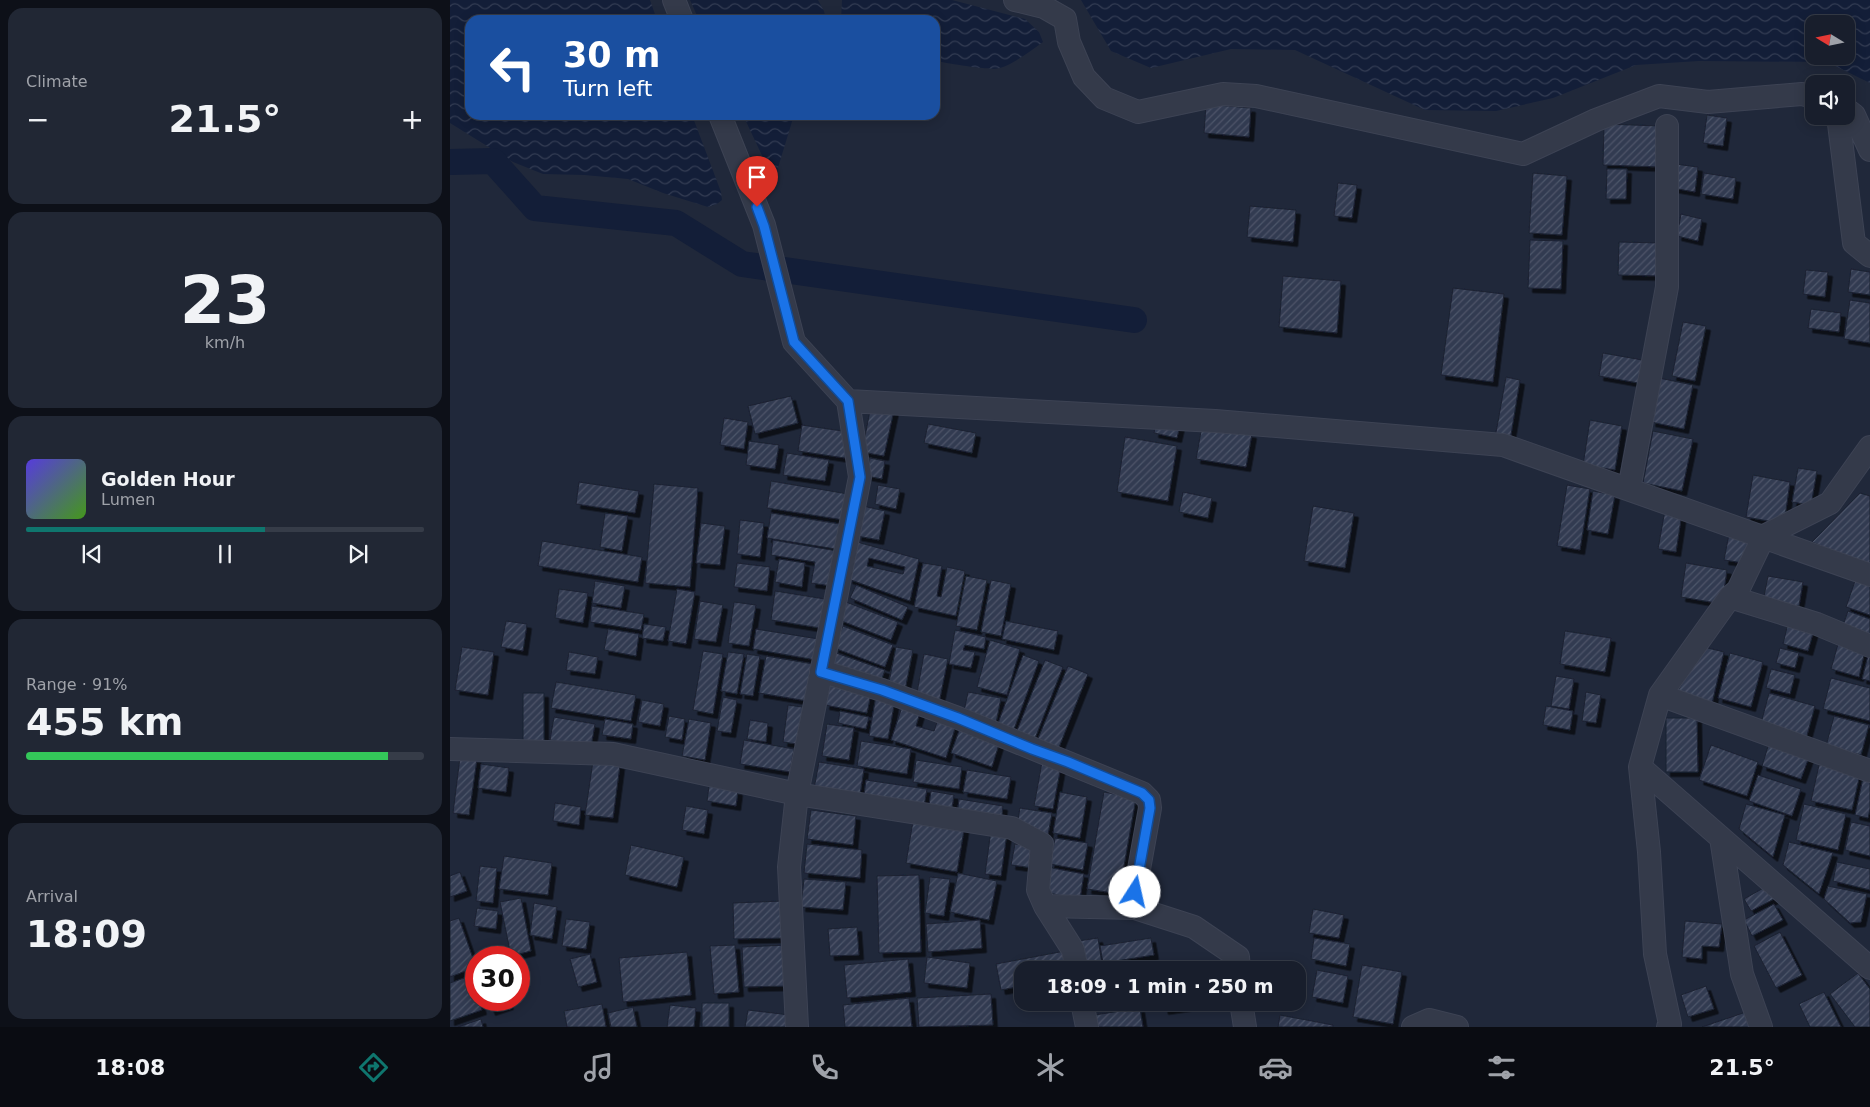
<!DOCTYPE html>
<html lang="en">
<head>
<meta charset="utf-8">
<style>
  :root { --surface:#181e2c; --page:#212734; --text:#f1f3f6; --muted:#9fa2a9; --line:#363c48; --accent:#0f766e }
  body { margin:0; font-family:"DejaVu Sans",sans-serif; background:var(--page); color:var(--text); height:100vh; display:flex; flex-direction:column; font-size:19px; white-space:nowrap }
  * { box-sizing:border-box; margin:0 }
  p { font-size:16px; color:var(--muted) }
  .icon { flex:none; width:28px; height:28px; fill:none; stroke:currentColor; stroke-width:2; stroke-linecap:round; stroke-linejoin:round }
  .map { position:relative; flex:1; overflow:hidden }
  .details { display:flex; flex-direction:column; gap:8px; padding:8px; background:#0d1018; width:450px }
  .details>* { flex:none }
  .banner { position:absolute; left:15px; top:15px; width:475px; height:105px; border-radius:15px; box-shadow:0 2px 12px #0003,0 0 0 1px var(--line); background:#1a4fa0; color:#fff; overflow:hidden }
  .needle { width:32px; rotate:280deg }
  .tools { position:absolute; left:1355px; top:15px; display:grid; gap:10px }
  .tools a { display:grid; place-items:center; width:50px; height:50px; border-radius:10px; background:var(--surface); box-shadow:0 2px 12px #0003,0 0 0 1px var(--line); font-size:25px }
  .speed { position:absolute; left:15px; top:946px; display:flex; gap:10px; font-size:25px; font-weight:700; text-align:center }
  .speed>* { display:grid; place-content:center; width:65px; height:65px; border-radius:50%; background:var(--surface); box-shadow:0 2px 12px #0003,0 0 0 1px var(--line); line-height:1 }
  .speed .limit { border:8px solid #d22; background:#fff; color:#111 }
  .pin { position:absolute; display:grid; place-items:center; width:42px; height:42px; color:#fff; margin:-51px -21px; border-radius:50% 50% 50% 0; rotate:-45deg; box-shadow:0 0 5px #0007 }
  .pin .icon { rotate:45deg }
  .me { position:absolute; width:55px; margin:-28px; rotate:10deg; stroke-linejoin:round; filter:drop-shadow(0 0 4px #0008) }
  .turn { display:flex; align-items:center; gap:18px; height:105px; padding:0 15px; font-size:22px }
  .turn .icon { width:65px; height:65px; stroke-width:2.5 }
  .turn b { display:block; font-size:35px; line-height:42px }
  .big { font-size:38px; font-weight:600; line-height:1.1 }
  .details .tile { flex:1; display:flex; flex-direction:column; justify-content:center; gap:8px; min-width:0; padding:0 18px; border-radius:15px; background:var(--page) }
  .details .dial { align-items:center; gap:0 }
  .dial b { font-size:65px; line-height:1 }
  .song { display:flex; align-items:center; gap:15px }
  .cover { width:60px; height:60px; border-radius:8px; background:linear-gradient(135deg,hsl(250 70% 55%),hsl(100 70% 35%)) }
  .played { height:5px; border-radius:2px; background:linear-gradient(90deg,var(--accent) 60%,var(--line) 60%) }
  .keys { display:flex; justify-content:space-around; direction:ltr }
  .heat { display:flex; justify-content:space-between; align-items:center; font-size:28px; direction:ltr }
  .charge { height:8px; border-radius:4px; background:linear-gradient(90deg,#34c759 91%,var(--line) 0) }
  .trip { position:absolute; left:564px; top:961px; width:292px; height:50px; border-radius:15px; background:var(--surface); box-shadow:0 2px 12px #0003,0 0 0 1px var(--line); font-weight:600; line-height:50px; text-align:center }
  .menu { display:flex; height:80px; justify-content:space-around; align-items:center; background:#0a0c12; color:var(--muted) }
  .menu .icon { width:35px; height:35px }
  .menu .active { color:var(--accent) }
  .menu b { font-size:22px; color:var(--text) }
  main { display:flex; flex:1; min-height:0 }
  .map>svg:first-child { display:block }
  .water { fill:url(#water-waves); fill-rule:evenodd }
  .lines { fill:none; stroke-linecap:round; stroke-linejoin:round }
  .canal { stroke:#131e38; stroke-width:26 }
  .building { fill:url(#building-hatch); stroke:#1b2131; fill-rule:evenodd; filter:url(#shadow) }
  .minor-casing { stroke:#3d4354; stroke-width:24 }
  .minor { stroke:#343a4a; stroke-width:22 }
  .route-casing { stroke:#114b97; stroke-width:12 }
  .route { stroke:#1a73e8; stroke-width:9 }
</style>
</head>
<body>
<main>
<section class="details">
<div class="tile"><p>Climate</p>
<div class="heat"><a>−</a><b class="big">21.5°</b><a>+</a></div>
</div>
<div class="tile dial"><b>23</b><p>km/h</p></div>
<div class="tile">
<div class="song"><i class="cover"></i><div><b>Golden Hour</b><p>Lumen</p></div></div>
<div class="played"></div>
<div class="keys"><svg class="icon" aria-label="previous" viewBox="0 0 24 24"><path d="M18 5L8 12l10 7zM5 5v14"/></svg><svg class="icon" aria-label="pause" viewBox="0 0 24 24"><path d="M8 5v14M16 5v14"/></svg><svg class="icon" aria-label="next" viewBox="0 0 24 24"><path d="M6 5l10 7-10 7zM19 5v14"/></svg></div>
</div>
<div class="tile"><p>Range · 91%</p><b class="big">455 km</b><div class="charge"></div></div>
<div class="tile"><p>Arrival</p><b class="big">18:09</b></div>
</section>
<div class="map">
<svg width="1420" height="1027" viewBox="0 0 1420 1027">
  <defs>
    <pattern id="water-waves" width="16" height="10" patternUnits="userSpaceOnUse" patternTransform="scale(1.25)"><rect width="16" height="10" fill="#131e38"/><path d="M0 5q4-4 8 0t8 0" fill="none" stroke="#333c53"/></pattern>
    <pattern id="building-hatch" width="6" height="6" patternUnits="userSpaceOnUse" patternTransform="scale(1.25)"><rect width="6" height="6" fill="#323b51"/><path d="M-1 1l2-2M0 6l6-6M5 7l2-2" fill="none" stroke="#4d5569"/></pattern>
    <filter id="shadow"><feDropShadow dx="4.5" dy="4.5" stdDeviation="0" flood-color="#0009"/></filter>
  </defs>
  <rect width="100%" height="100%" fill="#20283a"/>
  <!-- water -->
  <path class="water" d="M0,0H200L207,20H20V115H242L271,192L272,200L267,204L258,207L213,193L178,179L134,175L93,174L63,162L0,123Z
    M240,0H368L374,11L376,20H249Z
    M392,0H502L575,19L589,32L593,42C581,51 565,63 550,68C539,71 498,63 485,61V20H391Z
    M631,0H1420V83L1377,62L1249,61L1186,65L1103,98L1046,111L975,110L845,50L781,49L701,68L661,51ZM1364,24H1396V56H1364Z
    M293,115H344L324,181Z"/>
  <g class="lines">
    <!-- canal -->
    <path class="canal" d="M0,162L43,161L85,208L226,223L292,264L684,320"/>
  </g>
  <!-- building -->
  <path class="building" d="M756,104L801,108L799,137L754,133Z
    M1257,115L1277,118L1273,146L1253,143Z
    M1154,124L1211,126L1210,167L1153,165Z
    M1225,164L1248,167L1245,192L1222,188Z
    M1157,169H1177L1176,199H1156Z
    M1083,173L1117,176L1112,235L1079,233Z
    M1254,173L1286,178L1283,199L1251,194Z
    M888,183L907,185L902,218L884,216Z
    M800,206L846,210L843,242L797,237Z
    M1231,214L1252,219L1248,241L1227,236Z
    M1080,240L1113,241L1111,289L1078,288Z
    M1169,242L1211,243L1210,276L1168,275Z
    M1401,269L1420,272V295L1398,292Z
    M1356,270L1378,272L1375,297L1353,294Z
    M833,276L891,281L887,333L829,327Z
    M1003,288L1054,294L1043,382L991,375Z
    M1400,300L1420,303V343L1394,339Z
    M1361,309L1391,313L1389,332L1358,328Z
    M1233,322L1256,326L1245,381L1222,376Z
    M1153,353L1198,361L1194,384L1149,376Z
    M1056,377L1070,380L1060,441L1045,438Z
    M1209,378L1243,385L1234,429L1201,422Z
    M341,396L348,423L305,434L298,406Z
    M421,405L444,410L434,456L412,452Z
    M274,418L298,422L294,449L270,445Z
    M1140,420L1172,426L1165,470L1133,465Z
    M706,421L730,425L727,438L704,433Z
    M478,424L526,433L522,453L474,443Z
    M352,425L399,432L395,458L348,451Z
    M752,426L802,434L796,467L746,459Z
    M1203,431L1243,439L1232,491L1193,483Z
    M675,437L727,446L718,501L667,492Z
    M299,441L329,445L325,469L296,465Z
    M337,453L379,460L375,481L333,475Z
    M420,458L435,461L432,479L417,476Z
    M1348,468L1367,471L1361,505L1342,502Z
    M1303,475L1340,482L1334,524L1296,517Z
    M321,481L398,494L394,520L317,508Z
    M129,482L189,491L185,513L126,504Z
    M204,484L248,488L240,587L195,583Z
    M428,485L450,489L446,509L425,504Z
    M1117,485L1140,489L1130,550L1107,546Z
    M1143,491L1165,495L1158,534L1137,530Z
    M733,492L762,498L758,518L729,512Z
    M1410,493L1420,496V567L1362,542Z
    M413,506L435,511L429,540L407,536Z
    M863,506L904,513L895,568L854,561Z
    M1215,510L1232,513L1226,552L1208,549Z
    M155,513L178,516L172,551L150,547Z
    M321,513L390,524L386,549L317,538Z
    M290,520L314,523L310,557L287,554Z
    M251,523L275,526L270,565L246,563Z
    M1279,534L1304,538L1300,564L1274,560Z
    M323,540L387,551L382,586L361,583L365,562L321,555Z
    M92,541L192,557L188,582L88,566Z
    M407,542L469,559L460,601L398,579ZM419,558L455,567L453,574L417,566Z
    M329,559L355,563L352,587L325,582Z
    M287,563L320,567L317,591L284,587Z
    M473,563L492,566L487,596L491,597L497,567L515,571L506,616L464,607Z
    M1236,563L1277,570L1272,604L1231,597Z
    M516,576L537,580L527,630L506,626Z
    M1318,576L1353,582L1349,606L1313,601Z
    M541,580L561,584L551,636L531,632Z
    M145,581L175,586L171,608L142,603Z
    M1405,581L1420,586V615L1396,607Z
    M406,585L458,607L452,620L400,598Z
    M109,589L138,593L133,623L105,618Z
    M227,589L245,592L236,644L218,641Z
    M325,591L375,599L370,628L321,620Z
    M250,601L273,605L266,642L244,639Z
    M284,602L306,605L299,646L278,643Z
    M396,602L448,622L441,640L389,620Z
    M142,606L194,614L191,630L140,622Z
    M1398,611L1420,619V641L1391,631Z
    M56,621L77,624L73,651L51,647Z
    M556,621L608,631L604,650L552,639Z
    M1338,623L1364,630L1358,651L1333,644Z
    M194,624L216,627L213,641L192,638Z
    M393,626L443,645L435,667L384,648Z
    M158,629L189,634L186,656L154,650Z
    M306,629L369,639L366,660L303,649Z
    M505,630L536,637L534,649L515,645L513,650L525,652L521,668L499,664Z
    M1115,631L1161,638L1155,672L1110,664Z
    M540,640L570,649L557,695L527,687Z
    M1388,644L1415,651L1409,677L1381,669Z
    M12,647L44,652L38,695L5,690Z
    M446,647L463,650L455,690L438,687Z
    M1254,647L1274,652L1261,708L1224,697Z
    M1330,648L1349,653L1345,668L1326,663Z
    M253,651L273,654L263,714L243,710Z
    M119,652L148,657L145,674L116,670Z
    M278,652L294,654L287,694L271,691Z
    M386,653L435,670L429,687L380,670Z
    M1280,653L1313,662L1301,707L1268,698Z
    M297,654L310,656L303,696L290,694Z
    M474,654L498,659L489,703L466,698Z
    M573,655L589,661L563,732L547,726Z
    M316,656L363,664L357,701L309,693Z
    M1418,656L1420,657V681L1412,679Z
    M595,660L613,667L584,741L566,733Z
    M618,666L638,674L608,750L587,741Z
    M1321,669L1345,675L1340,694L1316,688Z
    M1106,676L1124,679L1119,709L1101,706Z
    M1381,678L1420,688V721L1373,709Z
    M380,680L422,689L417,713L375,705Z
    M106,682L186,695L181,721L101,708Z
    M518,692L551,698L546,723L513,716Z
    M1136,692L1151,695L1146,723L1132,721Z
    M73,693H94V744H73Z
    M1319,693L1365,706L1356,739L1310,727Z
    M426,696L445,700L438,739L419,736Z
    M273,697L287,700L281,733L267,731Z
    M192,700L214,704L210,726L188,722Z
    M338,705L359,708L353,745L333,742Z
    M1096,706L1123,711L1120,730L1093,725Z
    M452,707L470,713L466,726L484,731L488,719L506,725L496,758L441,740Z
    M390,711L419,717L416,729L388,723Z
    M219,716L235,719L232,740L215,737Z
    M1384,716L1419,725L1411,755L1376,746Z
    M104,717L145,724L141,747L100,740Z
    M1216,718H1247L1248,772H1216Z
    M155,719L183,724L181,739L152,735Z
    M239,719L261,723L255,760L232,756Z
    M300,720L318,723L316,742L297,739Z
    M377,724L404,728L399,760L372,756Z
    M510,728L550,741L542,767L501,753Z
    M294,740L344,749L340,772L290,764Z
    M411,741L461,749L457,774L407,766Z
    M1319,743L1359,757L1351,779L1312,766Z
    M1261,745L1308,762L1297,796L1249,780Z
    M10,757L27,759L19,815L3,813Z
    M466,760L512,767L509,789L463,782Z
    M143,761L170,765L163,818L135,815Z
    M369,762L414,769L409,801L363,794Z
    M592,762L611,766L603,809L584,806Z
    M31,764L59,768L56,792L28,788Z
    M1369,765L1410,774L1402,810L1361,801Z
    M517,770L561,777L557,799L513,792Z
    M1308,775L1351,789L1342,816L1299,801Z
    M1413,778L1420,779V809L1418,818L1405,815Z
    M416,780L477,789L473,812L413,803Z
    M259,786L288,791L286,806L257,801Z
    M481,791L504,795L501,815L478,812Z
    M610,792L637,797L630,838L603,833Z
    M654,792L686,798L669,894L637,889Z
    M509,799L553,806L551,823L507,816Z
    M105,803L131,807L129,825L103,821Z
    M1296,804L1335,815L1323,857L1289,829Z
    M1354,804L1396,814L1388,850L1346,840Z
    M236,806L258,810L254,834L232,830Z
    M570,808L602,813L598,835L566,830Z
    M361,810L406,816L403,845L357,839Z
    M464,815L515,824L507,872L456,863Z
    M1401,822L1420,826V856L1395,850Z
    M541,830L557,833L551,876L535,874Z
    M605,838L638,843L633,870L600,864Z
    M1339,842L1383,853L1369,894L1333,865Z
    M357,844L412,850L410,878L354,873Z
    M565,844L586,847L583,868L561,865Z
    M181,845L234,857L227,887L175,875Z
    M54,856L102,863L98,895L49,889Z
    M1387,862L1420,869V890L1383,881Z
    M30,866L47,868L43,903L26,901Z
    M597,867L634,874L630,899L593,892Z
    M10,872L17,891L0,897V876Z
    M508,873L547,881L539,920L500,912Z
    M469,875L471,952L429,953L427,876Z
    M480,877L500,879L494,916L475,913Z
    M354,879L396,882L393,910L351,907Z
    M1317,886L1324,899L1301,911L1294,899Z
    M1378,886L1417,894L1411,922L1400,923L1374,899Z
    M71,898L81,951L61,956L50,902Z
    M333,901L334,938L284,939L283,903Z
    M84,903L107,907L102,939L80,935Z
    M1324,904L1333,920L1302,936L1294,920Z
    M27,908L48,911L46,929L24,926Z
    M863,909L894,915L889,938L859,933Z
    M9,918L26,967L0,977V921Z
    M116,919L140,922L136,949L112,946Z
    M530,920L532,948L478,952L476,924Z
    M1235,921L1272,924L1269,947L1252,946V959L1232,957Z
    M407,927L409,955L380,956L378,929Z
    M1330,932L1352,975L1326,988L1304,946Z
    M648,938L653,970H632L628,941Z
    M701,938L704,955L653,963L650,946Z
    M864,938L900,944L896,966L861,959Z
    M285,945L289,992L264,994L260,946Z
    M338,945L339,986L294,987L292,947Z
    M615,951L619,970H572V986L551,990L546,964Z
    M237,952L241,995L173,1002L169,958Z
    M140,954L147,982L128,987L120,959Z
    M477,957L520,963L517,988L474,983Z
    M458,959L461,992L397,998L394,965Z
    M912,965L952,972L943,1024L903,1017Z
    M867,970L898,976L893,1003L862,997Z
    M1408,973L1420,989V1027H1405L1380,994Z
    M20,976L26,994V1000H29L32,1010L0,1021V983Z
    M1256,986L1264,1009L1238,1017L1231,995Z
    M1374,992L1391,1027H1360L1349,1004Z
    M541,994L543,1025L469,1027L467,998Z
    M459,998L462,1027H395L393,1005Z
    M37,1000H57L59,1005L41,1011Z
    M712,1002H740L741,1006L714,1010Z
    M252,1003H279V1027H252Z
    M152,1004L156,1027H117L114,1011Z
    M220,1005L246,1008L244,1027H217Z
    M183,1007L187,1027H161L158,1013Z
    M690,1008L693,1027H640L638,1016Z
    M298,1010L340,1015L338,1027H295Z
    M1296,1012L1302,1027H1252Z
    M830,1015L883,1025V1027H828Z
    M31,1019L33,1027H8Z"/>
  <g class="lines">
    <defs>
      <path id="minor" d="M224,0L232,20
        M565,0L594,7L615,19L619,42L634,77L654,98L688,112L773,94L806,96L1073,154L1146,120L1209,96L1258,102L1352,94L1364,97
        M1396,109L1404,115L1420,150
        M270,115L314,225L344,342L398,401L410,477L347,794L339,867L347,1027
        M1388,116L1404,243L1420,256
        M398,401L765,421L1053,445L1420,575
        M1179,489L1217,287V126
        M1280,597L1367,624L1420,646
        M371,671L432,690L508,718L692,793L699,800L700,808L682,908
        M1210,695L1420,771
        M0,749L163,754L347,794L562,828L592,844L588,890L595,906L685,908L744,927L788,957L789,970
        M1190,767L1420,968
        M1271,838L1292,974L1311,1027
        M595,906L623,950L627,970
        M632,1002L637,1027
        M791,1002L795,1027
        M963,1027L979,1020L1007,1027
        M1218,1027L1220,1024L1205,954L1199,852L1190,767L1210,695L1280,597L1288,590L1314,536L1380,503L1420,447"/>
    </defs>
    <!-- minor casing -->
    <use href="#minor" class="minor-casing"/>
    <!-- minor -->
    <use href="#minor" class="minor"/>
  </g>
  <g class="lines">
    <defs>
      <path id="route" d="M307,207L314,226L344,342L398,401L410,477L371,672L432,690L508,718L582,749L618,762L692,793L699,800L700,808L685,892"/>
    </defs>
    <!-- route casing -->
    <use href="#route" class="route-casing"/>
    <!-- route -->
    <use href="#route" class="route"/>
  </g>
</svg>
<div class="tools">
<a><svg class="needle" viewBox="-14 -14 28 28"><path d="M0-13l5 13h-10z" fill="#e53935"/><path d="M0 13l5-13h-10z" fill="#9fa2a9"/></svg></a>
<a><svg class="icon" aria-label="sound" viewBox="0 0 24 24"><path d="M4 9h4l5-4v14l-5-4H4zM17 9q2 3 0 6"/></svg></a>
</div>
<div class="speed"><div class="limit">30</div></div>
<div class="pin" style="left:307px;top:207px;background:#d93025"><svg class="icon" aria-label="arrive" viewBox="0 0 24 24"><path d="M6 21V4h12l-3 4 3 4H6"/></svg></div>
<svg class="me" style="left:685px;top:892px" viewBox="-20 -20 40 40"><circle r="19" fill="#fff"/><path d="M0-13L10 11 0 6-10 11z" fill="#1a73e8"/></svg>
<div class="trip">18:09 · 1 min · 250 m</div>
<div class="banner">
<div class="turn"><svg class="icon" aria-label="left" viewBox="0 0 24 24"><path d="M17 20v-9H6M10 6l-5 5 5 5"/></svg><div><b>30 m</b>Turn left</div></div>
</div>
</div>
</main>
<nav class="menu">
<b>18:08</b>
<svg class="icon active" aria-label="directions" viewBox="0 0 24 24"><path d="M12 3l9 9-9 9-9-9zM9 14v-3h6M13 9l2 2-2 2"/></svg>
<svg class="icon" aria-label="music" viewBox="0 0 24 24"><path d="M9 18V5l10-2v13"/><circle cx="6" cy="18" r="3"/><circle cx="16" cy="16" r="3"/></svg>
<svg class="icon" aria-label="phone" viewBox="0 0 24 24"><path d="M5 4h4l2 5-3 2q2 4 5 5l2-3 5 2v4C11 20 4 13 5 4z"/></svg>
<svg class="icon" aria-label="climate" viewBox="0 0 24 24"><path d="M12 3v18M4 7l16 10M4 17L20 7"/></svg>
<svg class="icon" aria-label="car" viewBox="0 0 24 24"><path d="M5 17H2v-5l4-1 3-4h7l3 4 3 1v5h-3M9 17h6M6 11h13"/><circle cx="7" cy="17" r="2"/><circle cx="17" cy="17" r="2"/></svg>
<svg class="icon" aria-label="filters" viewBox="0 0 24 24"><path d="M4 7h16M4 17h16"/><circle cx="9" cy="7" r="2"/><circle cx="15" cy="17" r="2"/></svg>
<b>21.5°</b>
</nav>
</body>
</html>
